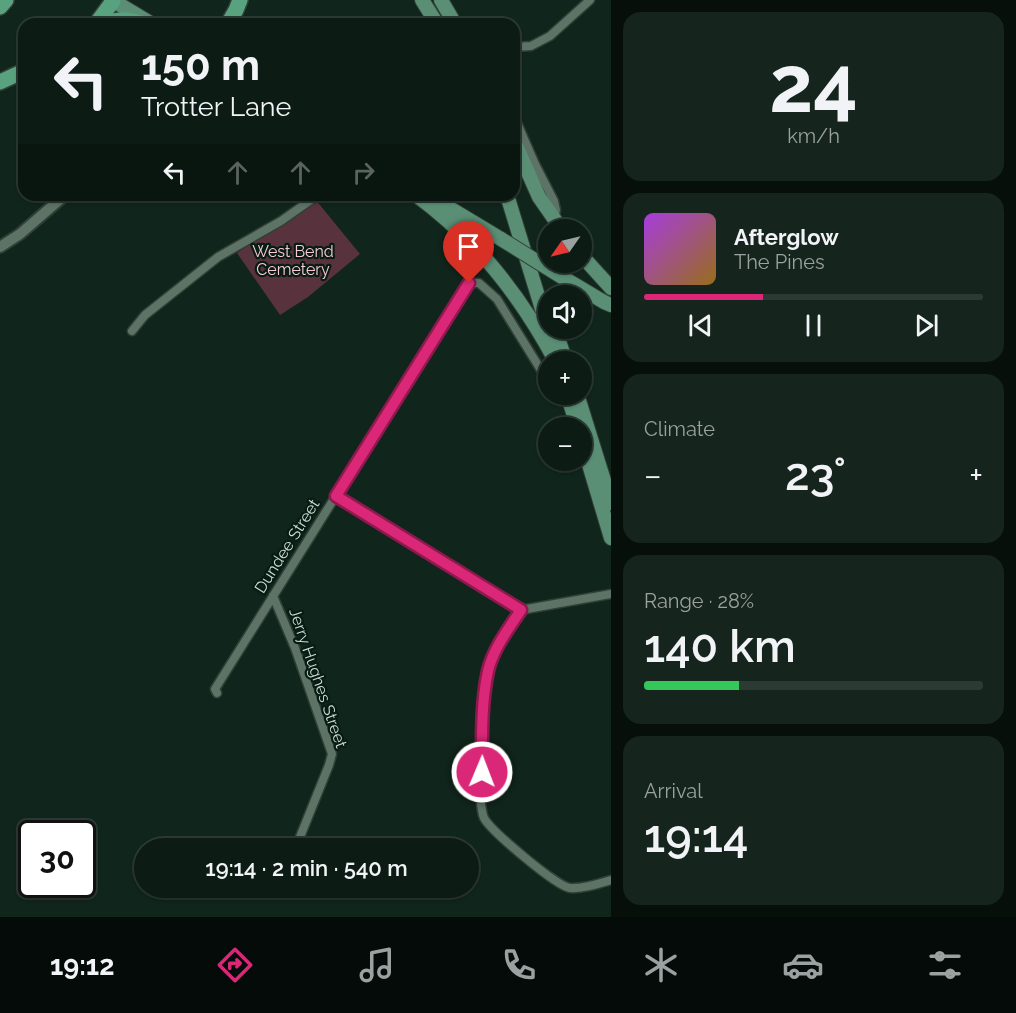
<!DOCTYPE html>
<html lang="en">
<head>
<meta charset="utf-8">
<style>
  :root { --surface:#0c1c14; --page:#15251d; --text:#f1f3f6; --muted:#9aa1a0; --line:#2c3a34; --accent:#db2777 }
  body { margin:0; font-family:Raleway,sans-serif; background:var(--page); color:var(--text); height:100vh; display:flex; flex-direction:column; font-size:22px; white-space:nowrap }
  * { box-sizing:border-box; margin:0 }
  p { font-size:20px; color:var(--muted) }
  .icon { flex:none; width:33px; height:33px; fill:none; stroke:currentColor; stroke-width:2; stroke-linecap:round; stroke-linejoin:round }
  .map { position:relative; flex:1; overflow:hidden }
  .side { display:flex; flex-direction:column; gap:12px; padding:12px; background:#070f0b; width:405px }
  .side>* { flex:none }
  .hud { position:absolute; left:18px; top:18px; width:502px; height:183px; border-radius:18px; box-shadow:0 2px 4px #0004,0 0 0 2px var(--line); background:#0c1c14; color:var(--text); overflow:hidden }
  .needle { width:39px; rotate:236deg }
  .buttons { position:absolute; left:538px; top:219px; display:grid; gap:12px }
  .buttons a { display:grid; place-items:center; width:54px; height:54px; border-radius:50%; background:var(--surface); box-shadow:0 2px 4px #0004,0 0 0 2px var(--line); font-size:30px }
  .speed { position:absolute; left:18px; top:820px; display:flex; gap:12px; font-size:30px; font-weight:700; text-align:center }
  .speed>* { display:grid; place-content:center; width:78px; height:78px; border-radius:50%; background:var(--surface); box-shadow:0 2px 4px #0004,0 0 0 2px var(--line); line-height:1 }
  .speed .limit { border:3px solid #111; border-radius:9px; background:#fff; color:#111 }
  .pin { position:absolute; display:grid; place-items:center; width:51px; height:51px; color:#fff; margin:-62px -26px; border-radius:50% 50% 50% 0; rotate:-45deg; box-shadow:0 0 6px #0007 }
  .pin .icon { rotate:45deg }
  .me { position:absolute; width:66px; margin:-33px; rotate:1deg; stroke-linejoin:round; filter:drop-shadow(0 0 4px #0008) }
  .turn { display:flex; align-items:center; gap:21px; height:126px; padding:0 24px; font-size:27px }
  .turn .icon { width:78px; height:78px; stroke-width:2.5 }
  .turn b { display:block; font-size:42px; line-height:51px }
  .lanes { display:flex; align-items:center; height:57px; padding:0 24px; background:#0003; justify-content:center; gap:30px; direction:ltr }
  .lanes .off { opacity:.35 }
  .big { font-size:45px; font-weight:600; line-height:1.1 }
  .side .widget { flex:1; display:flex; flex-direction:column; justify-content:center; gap:9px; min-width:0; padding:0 21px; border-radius:18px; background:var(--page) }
  .side .dial { align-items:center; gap:0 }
  .dial b { font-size:78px; line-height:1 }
  .song { display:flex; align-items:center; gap:18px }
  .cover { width:72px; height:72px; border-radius:9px; background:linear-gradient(135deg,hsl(280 70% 55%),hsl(40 70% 35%)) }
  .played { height:6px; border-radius:3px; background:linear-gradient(90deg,var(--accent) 35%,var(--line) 35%) }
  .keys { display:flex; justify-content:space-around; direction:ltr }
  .heat { display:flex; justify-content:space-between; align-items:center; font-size:33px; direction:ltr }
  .charge { height:9px; border-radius:4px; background:linear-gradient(90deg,#34c759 28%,var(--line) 0) }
  .trip { position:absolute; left:134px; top:838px; width:345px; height:60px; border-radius:30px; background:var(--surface); box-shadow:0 2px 4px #0004,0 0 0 2px var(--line); font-weight:600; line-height:60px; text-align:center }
  .tabs { display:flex; height:96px; justify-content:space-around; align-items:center; background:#050b08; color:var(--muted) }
  .tabs .icon { width:42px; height:42px }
  .tabs .active { color:var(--accent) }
  .tabs b { font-size:27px; color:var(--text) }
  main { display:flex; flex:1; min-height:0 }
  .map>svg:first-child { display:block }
  .green { fill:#58333e }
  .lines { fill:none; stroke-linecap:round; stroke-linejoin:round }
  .minor-casing { stroke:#323f37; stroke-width:11 }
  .tertiary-casing { stroke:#323f37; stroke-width:14 }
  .primary-casing { stroke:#323f37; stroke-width:16 }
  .motorway-casing { stroke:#323f37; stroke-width:18 }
  .minor { stroke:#5c7366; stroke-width:8 }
  .tertiary { stroke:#5c7366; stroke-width:10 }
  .primary { stroke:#5a8f75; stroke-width:14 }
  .motorway { stroke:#58a27f; stroke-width:15 }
  .primary-bridge-casing { stroke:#323f37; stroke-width:16; stroke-linecap:butt }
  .primary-bridge { stroke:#5a8f75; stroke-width:14 }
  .route-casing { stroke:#8e194d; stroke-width:15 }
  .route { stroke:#db2777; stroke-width:10 }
  .labels { text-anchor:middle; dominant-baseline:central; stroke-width:4.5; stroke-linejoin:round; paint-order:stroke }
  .park-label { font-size:16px; fill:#facad7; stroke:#071c12 }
  .street-label { font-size:16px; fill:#cfdbd4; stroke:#071c12 }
</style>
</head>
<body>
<main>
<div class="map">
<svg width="611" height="917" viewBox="0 0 611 917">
  <rect width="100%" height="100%" fill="#10251b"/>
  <!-- green -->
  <path class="green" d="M315,199L360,254L308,297L280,315L237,253Z"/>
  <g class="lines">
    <defs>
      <path id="minor" d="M514,47L531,46L550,36L590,0
        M514,116L535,164L554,201L556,210L554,219
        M132,331L145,315L218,257L281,221L318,195
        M336,496L521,610
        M273,596L295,648L332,754L329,765L300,837
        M521,610L495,653L488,670L484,702L481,805C482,809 482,814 484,818C491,831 556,886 570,888C583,889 598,884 611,880
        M521,610L611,594
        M217,693L215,689L469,283H479L497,299L549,383"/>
      <path id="tertiary" d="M0,247L20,234L65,195"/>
      <path id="primary" d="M112,0L152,24
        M422,0L437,24
        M441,0L455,24
        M514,141L539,197L562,230
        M416,195C477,240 520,295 556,362
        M507,195L553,345
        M433,198L501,239
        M582,256L611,288
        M562,277L604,302L611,305
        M556,332L566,362
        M567,394L578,428
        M577,394L611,503
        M582,441L611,538"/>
      <path id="motorway" d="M0,7L6,0
        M96,24L113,1
        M105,24C119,18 130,19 144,24
        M228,24L236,10L240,0
        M0,82L24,71"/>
    </defs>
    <!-- minor casing -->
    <use href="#minor" class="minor-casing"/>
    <!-- tertiary casing -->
    <use href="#tertiary" class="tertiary-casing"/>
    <!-- primary casing -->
    <use href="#primary" class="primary-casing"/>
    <!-- motorway casing -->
    <use href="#motorway" class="motorway-casing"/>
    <!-- minor -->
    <use href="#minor" class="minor"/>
    <!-- tertiary -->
    <use href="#tertiary" class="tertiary"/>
    <!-- primary -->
    <use href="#primary" class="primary"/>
    <!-- motorway -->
    <use href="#motorway" class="motorway"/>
    <defs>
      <path id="primary-bridge" d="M501,239L562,277"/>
    </defs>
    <!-- primary-bridge casing -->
    <use href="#primary-bridge" class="primary-bridge-casing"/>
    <!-- primary-bridge -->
    <use href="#primary-bridge" class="primary-bridge"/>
  </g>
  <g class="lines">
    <defs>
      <path id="route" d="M469,283L336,496L521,610C509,628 493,649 488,671C481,703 482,739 482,772"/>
    </defs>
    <!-- route casing -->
    <use href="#route" class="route-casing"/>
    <!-- route -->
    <use href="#route" class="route"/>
  </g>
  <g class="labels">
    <!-- park labels -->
    <g class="park-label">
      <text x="293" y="251">West Bend<tspan x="293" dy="18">Cemetery</tspan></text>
    </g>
    <!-- street labels -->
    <g class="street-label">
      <text transform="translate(287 546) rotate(-58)">Dundee Street</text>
      <text transform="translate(318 678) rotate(71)">Jerry Hughes Street</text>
    </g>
  </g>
</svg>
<div class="buttons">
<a><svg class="needle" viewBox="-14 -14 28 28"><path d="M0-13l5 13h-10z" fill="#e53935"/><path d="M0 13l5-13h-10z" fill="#9aa1a0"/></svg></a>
<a><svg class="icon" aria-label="sound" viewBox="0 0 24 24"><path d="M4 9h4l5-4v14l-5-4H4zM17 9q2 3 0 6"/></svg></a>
<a>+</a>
<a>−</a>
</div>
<div class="speed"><div class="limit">30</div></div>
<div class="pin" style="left:469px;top:283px;background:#d93025"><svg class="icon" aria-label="arrive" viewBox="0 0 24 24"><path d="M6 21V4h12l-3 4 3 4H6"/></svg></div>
<svg class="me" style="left:482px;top:772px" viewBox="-20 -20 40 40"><circle r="17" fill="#db2777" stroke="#fff" stroke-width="3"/><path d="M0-11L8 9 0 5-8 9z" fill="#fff"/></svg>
<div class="trip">19:14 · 2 min · 540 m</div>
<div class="hud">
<div class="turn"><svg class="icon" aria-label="left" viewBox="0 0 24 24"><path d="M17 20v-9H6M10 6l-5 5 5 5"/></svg><div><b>150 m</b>Trotter Lane</div></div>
<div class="lanes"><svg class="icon" aria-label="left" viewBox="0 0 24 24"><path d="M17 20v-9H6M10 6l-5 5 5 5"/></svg><svg class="icon off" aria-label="ahead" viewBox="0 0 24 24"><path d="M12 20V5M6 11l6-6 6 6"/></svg><svg class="icon off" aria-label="ahead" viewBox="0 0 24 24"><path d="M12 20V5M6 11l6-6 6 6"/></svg><svg class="icon off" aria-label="right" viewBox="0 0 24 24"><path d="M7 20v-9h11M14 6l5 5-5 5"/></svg></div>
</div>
</div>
<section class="side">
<div class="widget dial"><b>24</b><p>km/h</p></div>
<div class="widget">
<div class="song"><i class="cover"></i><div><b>Afterglow</b><p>The Pines</p></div></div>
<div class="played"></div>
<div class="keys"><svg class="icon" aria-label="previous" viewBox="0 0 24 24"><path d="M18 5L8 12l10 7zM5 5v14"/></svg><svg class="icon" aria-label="pause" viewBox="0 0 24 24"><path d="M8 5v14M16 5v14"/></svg><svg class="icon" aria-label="next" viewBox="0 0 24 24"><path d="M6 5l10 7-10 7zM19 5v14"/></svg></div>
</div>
<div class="widget"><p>Climate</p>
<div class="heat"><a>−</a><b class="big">23°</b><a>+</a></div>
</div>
<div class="widget"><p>Range · 28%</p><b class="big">140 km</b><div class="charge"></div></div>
<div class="widget"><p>Arrival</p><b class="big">19:14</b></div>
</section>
</main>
<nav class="tabs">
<b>19:12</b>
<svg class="icon active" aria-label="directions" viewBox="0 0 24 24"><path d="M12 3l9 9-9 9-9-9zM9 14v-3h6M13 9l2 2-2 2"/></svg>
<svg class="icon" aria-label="music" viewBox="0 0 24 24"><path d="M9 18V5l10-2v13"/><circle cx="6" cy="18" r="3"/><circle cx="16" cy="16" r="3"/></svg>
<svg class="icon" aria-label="phone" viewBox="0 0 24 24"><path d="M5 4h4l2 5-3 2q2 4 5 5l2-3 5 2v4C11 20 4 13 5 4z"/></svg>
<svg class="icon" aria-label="climate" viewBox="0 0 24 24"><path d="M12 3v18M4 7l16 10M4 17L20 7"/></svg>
<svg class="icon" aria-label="car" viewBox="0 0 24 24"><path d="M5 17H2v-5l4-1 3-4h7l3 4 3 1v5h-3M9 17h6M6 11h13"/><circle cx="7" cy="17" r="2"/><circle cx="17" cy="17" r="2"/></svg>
<svg class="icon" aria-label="filters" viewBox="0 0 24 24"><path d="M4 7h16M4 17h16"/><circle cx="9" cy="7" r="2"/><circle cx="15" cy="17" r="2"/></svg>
</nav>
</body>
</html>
